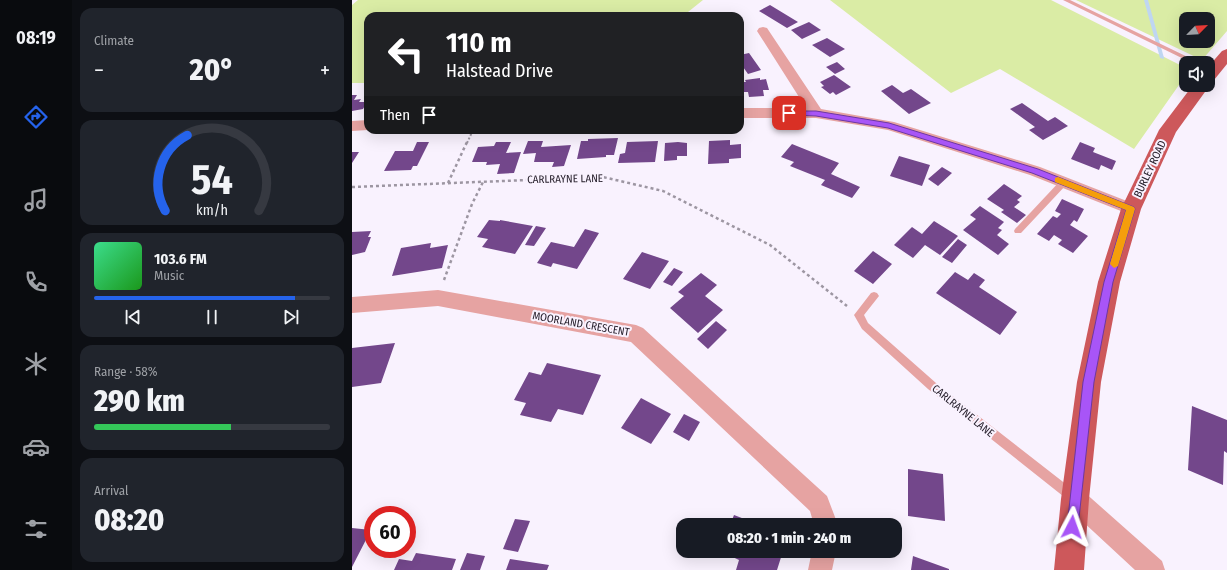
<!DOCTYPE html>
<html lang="en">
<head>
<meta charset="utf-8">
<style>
  :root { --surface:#171b24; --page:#20242c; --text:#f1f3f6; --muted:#9ea1a6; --line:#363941; --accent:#2563eb }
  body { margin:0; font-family:"Fira Sans Condensed",sans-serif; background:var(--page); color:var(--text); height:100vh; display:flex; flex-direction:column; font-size:15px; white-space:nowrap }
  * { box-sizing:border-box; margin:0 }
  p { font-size:13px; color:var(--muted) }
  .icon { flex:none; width:22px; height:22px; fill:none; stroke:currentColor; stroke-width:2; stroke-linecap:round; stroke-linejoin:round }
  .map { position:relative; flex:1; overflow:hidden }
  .drawer { display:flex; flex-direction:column; gap:8px; padding:8px; background:#0d0f14; width:280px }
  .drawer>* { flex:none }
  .banner { position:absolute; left:12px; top:12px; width:380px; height:122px; border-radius:12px; box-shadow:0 4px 16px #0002; background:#202124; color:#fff; overflow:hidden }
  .needle { width:26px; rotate:66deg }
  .controls { position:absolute; left:827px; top:12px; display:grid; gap:8px }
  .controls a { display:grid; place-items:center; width:36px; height:36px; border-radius:8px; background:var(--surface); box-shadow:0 4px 16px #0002; font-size:20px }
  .speed { position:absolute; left:12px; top:506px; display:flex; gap:8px; font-size:20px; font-weight:700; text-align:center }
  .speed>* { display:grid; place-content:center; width:52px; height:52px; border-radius:50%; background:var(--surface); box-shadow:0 4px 16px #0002; line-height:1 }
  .speed .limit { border:6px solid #d22; background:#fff; color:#111 }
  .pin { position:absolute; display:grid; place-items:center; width:34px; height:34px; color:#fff; margin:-17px; border-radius:8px; box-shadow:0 2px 6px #0006 }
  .me { position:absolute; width:44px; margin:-22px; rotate:4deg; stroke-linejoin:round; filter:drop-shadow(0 0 3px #0008) }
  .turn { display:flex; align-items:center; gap:14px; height:84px; padding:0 16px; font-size:18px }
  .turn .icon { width:52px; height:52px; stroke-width:2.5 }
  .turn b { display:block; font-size:28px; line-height:34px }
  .then { display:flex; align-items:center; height:38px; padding:0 16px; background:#0003; gap:8px; font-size:15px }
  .big { font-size:30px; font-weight:800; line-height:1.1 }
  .drawer .widget { flex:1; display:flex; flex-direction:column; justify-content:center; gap:6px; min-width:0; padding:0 14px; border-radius:12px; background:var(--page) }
  .drawer .dial { align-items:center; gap:0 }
  .dial svg { height:104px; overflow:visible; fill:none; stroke:var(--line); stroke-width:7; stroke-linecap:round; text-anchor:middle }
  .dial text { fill:var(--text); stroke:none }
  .song { display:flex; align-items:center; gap:12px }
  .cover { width:48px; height:48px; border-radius:6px; background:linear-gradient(135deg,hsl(150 70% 55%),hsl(120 70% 35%)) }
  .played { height:4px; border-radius:2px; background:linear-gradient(90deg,var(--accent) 85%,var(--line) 85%) }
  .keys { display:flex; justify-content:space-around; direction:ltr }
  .heat { display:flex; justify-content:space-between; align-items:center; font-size:22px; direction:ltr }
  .charge { height:6px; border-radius:3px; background:linear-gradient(90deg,#34c759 58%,var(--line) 0) }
  .trip { position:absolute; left:324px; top:518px; width:226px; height:40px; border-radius:12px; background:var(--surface); box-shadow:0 4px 16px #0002; font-weight:800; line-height:40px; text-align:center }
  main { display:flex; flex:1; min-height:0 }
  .menu { display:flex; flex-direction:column; width:72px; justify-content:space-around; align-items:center; background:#090b0e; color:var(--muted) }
  .menu .icon { width:28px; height:28px }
  .menu .on { color:var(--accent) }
  .menu b { font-size:18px; color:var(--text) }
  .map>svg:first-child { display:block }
  .green { fill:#daeca5; fill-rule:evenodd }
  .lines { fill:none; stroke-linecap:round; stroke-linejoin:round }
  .stream { fill:#bfd6f2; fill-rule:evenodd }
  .building { fill:#73478b }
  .path-far1 { stroke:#9d96a2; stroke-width:2; stroke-dasharray:2 2; stroke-linecap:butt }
  .path { stroke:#9d96a2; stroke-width:2.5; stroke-dasharray:3 3; stroke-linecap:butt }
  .service { fill:#e6a3a2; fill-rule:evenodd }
  .minor { fill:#e6a3a2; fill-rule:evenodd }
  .primary { fill:#cd585b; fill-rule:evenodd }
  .route { fill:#a855f7; stroke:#6d37a1 }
  .slow { fill:#f59e0b }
  .labels { text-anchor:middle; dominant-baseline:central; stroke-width:4; stroke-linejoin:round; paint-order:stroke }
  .street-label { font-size:11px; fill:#29222e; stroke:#f9f2fe }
</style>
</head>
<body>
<main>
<nav class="menu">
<b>08:19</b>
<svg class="icon on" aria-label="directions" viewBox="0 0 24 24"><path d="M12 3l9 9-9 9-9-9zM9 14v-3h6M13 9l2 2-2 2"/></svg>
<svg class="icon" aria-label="music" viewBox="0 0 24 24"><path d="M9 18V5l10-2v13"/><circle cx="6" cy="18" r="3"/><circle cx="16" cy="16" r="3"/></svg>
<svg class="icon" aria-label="phone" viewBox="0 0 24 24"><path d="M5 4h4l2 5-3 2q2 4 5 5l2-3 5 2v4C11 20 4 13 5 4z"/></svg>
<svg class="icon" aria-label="climate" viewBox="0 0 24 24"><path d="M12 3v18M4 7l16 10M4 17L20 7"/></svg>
<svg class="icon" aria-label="car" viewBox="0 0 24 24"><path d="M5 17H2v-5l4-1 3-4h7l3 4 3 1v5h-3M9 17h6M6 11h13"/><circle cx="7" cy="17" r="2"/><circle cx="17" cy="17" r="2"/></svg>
<svg class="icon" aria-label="filters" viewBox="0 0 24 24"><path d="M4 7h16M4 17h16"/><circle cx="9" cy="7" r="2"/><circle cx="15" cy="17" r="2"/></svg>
</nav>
<section class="drawer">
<div class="widget"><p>Climate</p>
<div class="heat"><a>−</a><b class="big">20°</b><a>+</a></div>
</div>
<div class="widget dial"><svg viewBox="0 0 100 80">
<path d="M14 69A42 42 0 1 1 86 69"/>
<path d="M14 69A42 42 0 0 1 31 11" stroke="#2563eb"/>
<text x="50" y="56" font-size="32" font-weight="700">54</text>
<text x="50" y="72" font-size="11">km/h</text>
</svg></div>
<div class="widget">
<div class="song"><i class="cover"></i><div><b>103.6 FM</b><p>Music</p></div></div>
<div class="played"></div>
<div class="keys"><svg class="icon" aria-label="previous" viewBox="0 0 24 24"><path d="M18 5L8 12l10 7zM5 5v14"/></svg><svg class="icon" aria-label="pause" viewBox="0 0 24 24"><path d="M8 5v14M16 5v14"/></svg><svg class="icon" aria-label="next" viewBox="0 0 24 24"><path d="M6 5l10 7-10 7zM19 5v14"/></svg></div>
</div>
<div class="widget"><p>Range · 58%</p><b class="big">290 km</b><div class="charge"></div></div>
<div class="widget"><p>Arrival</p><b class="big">08:20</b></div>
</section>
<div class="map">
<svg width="875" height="570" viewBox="0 0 875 570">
  <rect width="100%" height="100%" fill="#f9f2fe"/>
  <!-- green -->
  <path class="green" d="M6,0H351L331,16H16V83H0V5Z
    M478,0H699L834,68V75L782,149L648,69L599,93Z
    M724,0H875V31L850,60ZM834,19H856V41H834Z"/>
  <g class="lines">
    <!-- stream -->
    <path class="stream" d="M792,0H796L812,58V59L808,58Z"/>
  </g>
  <!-- building -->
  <path class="building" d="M418,5L446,22L435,28L407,11Z
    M457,22L469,30L450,39L439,30Z
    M475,38L493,49L478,57L460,45Z
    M397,53L409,70L396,74L389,64L388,65V55Z
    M485,62L493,69L483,74L474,67Z
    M482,75L499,87L484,95L481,92L478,94L469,87L472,86L468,82Z
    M408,78V80L414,79L417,90H411L412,96L397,97L396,92H389L388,82H394L393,80Z
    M540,85L551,93L559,89L579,103L557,114L529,91Z
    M0,95H5L2,100L9,99L7,102H15L11,109L0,111Z
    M670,103L696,121L703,117L716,126L691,140L677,130L683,127L658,109Z
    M266,138L262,155H254V157L225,159L229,141H236V139Z
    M378,140V145L389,144V158L377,159V163L356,164L357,141Z
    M176,141H191L189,147L219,145L212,166L200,167L202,162H182L184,153L171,154Z
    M306,141L303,162L266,163L268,154L273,153L275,142Z
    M65,142H77L65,166H61L59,170L32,171L43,151H61Z
    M144,142H159L154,153L169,152L162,173L145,174L148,164L134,165L135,162H120L126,147L142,146Z
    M326,142L335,143V156H325V160L312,161L313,143Z
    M728,142L743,148L741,152L764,161L760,170L749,165L747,170L719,159Z
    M440,144L487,163L479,174L508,187L500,198L469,185L473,180L438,166L442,162L429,157Z
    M0,152H7L0,163Z
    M547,156L578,165L570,186L538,176Z
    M590,167L600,173L586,186L576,179Z
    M652,184L670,196L665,200L668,202L662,207L674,215L665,223L649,212L652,210L635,199Z
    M710,199L732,209L725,222L722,220L718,225L736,236L721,253L706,244L710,240L702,235L697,241L685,234L701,216L705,218L709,214L703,211Z
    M628,206L652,222L646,228L650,230L645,235L657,244L646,255L611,230L624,219L618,215Z
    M137,220L148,221V220L181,226L163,254L130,247L136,239L125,237Z
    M582,221L606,236L588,255L573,245L561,258L542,245L560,227L570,234Z
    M184,226L194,228L182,246L173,245Z
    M233,229L247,233L225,269L201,263L199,267L185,263L199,242L222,247Z
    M19,231L16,237H19L13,252L0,255V232Z
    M606,239L615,245L600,263L590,257Z
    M79,243L78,248L96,245L90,268L40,276L49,248Z
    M521,251L540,264L521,284L502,271Z
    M290,252L317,261L298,289L271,279Z
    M322,268L331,272L320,286L311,282Z
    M603,272L616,280L622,273L633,280L627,287L665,312L648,335L584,293Z
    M349,273L365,285L353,296L371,310L346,333L318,308L332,296L326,292Z
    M364,321L375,330L356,349L345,339Z
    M43,343L29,383L0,387V348Z
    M195,363L249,375L231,415L206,409L199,422L168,415L174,403L162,400L177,372L189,375Z
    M289,398L319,414L299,444L269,428Z
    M840,406L875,420V453L872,451L871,485L836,470Z
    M332,414L348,422L337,441L321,432Z
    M556,469L591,474L593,521L556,516Z
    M382,515L408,525H378Z
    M163,519L178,521L166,552L151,549Z
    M0,528L19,530L0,567Z
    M368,551H431L425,570H384L387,560Z
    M64,553L104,559L100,570H42L47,559L60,561Z
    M115,553L133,556L128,570H108Z
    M561,556L597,569V570H559Z
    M158,559L197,565L195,570H154Z"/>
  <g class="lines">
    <!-- path-far1 -->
    <path class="path-far1" d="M115,143L121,130"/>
    <!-- path -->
    <path class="path" d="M96,183L115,142
      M0,187L251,177L311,191L418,245L495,306
      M92,280L120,204L131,182"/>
    <!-- service -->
    <path class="service" d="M711,0H718L848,63H840Z
      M712,179L715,180L716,182L715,184L669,233H663L662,231L663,229L709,180Z
      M522,292L525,293L527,296L512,315L516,323L584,383L724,492L726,496L724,500L720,502L716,500L576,389L510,329L502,315L519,293Z"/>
    <!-- minor -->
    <path class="minor" d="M411,27L415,28L469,109L542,122L688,167L785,205L787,209L785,213L779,215L678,175L536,130L464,118H388V108H454L405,31L407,28Z
      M16,120V130L0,131V121Z
      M86,290L284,325L291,328L475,496L486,525H462L458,511L279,342L86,306L0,313V297Z
      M723,487L731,491L810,561L813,570H783L715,507L711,499L715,491Z
      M460,551H484L480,570H456Z"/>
    <!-- primary -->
    <path class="primary" d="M875,49V64L862,80L856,82L858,85L824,132L789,209L768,282L749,382L737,499L732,570H702L709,499L725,382L746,282L769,209L807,130L841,85H856V67L870,51Z"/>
  </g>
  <!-- route -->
  <path class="route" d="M434,111H464L537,123L686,169L782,207L783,209L761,282L742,382L726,527L725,531L720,533L716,531L715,527L731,382L752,282L774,210L680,173L536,128L464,116L437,115L433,113Z"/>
  <!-- slow -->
  <path class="slow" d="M706,177L782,207L783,209L766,266L762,268L758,264L774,210L703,182V178Z"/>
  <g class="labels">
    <!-- street labels -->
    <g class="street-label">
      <text transform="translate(798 169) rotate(-65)">BURLEY ROAD</text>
      <text transform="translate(213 179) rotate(-1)">CARLRAYNE LANE</text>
      <text transform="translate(229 324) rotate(10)">MOORLAND CRESCENT</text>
      <text transform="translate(611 411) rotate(39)">CARLRAYNE LANE</text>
    </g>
  </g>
</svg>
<div class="controls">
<a><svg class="needle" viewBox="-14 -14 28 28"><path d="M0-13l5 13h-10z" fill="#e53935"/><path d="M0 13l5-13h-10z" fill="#9ea1a6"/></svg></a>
<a><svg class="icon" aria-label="sound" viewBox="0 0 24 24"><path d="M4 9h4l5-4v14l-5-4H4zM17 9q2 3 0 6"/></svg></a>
</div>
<div class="speed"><div class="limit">60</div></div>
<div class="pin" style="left:437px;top:113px;background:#d93025"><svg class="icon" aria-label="arrive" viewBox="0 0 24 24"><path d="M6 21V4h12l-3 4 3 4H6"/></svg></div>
<svg class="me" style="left:720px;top:527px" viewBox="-20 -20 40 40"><path d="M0-17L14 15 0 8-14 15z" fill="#a855f7" stroke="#fff" stroke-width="4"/></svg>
<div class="trip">08:20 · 1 min · 240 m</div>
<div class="banner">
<div class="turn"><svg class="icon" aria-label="left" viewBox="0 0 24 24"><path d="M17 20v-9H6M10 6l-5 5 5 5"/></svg><div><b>110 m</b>Halstead Drive</div></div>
<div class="then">Then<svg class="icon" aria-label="arrive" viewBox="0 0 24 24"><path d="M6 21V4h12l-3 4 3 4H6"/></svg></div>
</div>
</div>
</main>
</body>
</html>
